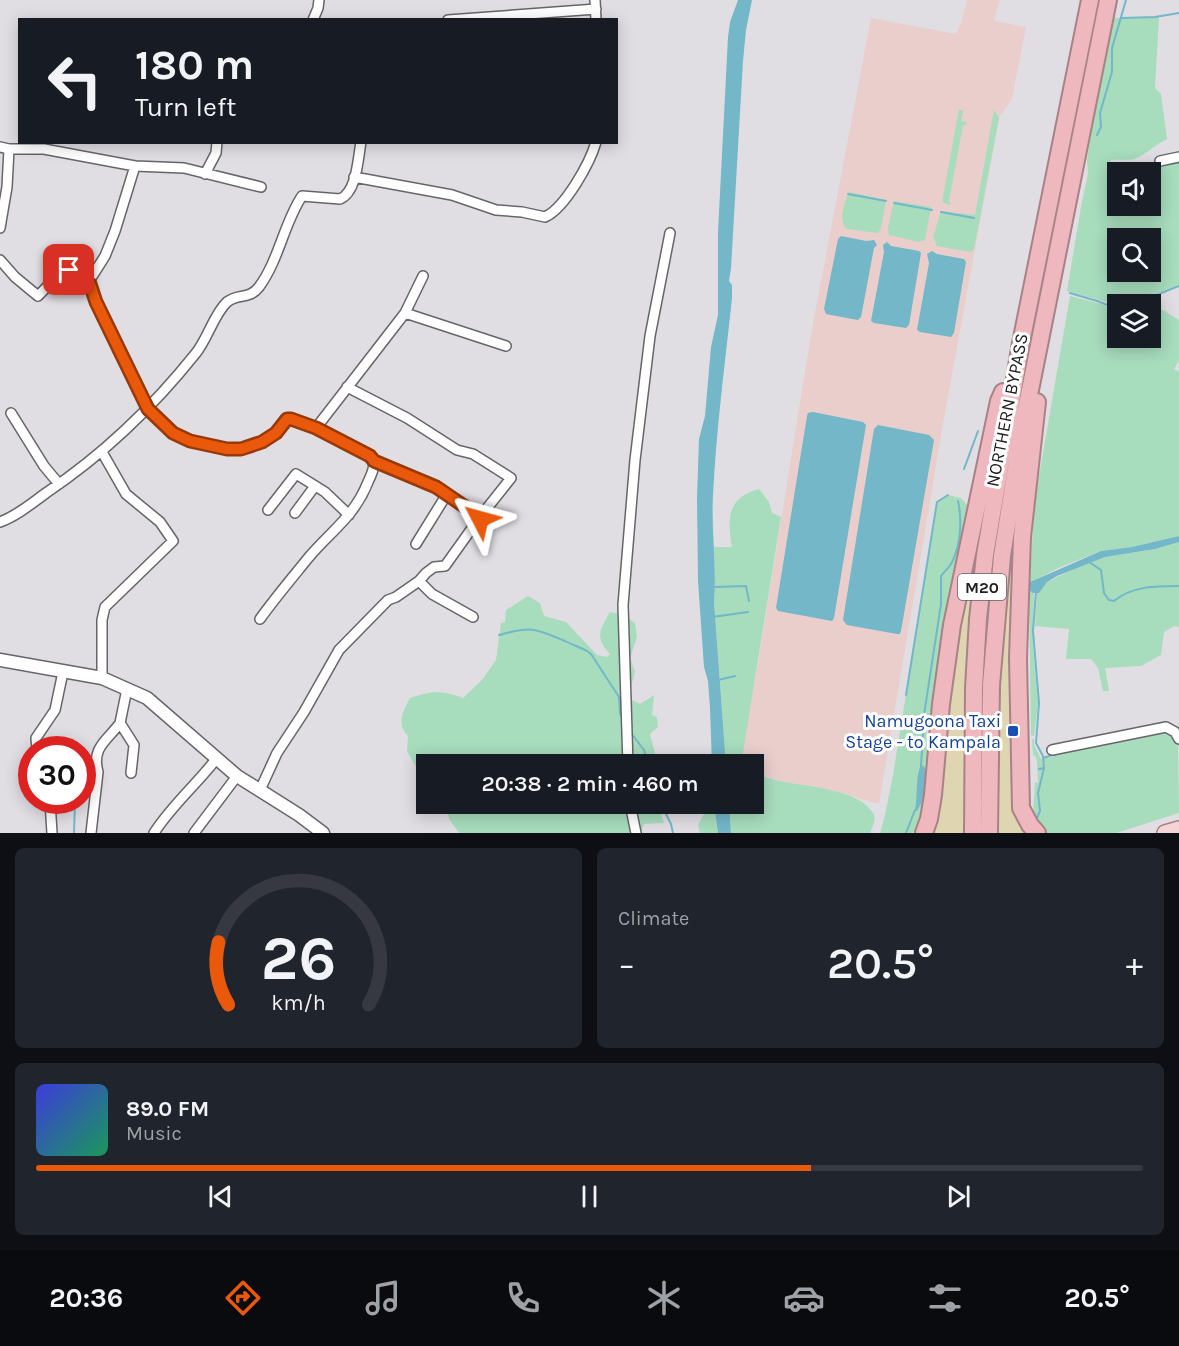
<!DOCTYPE html>
<html lang="en">
<head>
<meta charset="utf-8">
<style>
  :root { --surface:#171b24; --page:#20242c; --text:#f1f3f6; --muted:#9ea1a6; --line:#363941; --accent:#ea580c }
  body { margin:0; font-family:Karla,sans-serif; background:var(--page); color:var(--text); height:100vh; display:flex; flex-direction:column; font-size:22px; white-space:nowrap }
  * { box-sizing:border-box; margin:0 }
  p { font-size:20px; color:var(--muted) }
  .icon { flex:none; width:33px; height:33px; fill:none; stroke:currentColor; stroke-width:2; stroke-linecap:round; stroke-linejoin:round }
  .map { position:relative; height:833px; overflow:hidden }
  .drawer { display:flex; flex-direction:column; gap:15px; padding:15px; background:#0d0f14; flex:1 }
  .drawer>* { flex:none }
  .banner { position:absolute; left:18px; top:18px; width:600px; height:126px; border-radius:0px; box-shadow:0 3px 15px #0003; background:#171b24; color:var(--text); overflow:hidden }
  .controls { position:absolute; left:1107px; top:162px; display:grid; gap:12px }
  .controls a { display:grid; place-items:center; width:54px; height:54px; border-radius:0px; background:var(--surface); box-shadow:0 3px 15px #0003; font-size:30px }
  .speed { position:absolute; left:18px; top:736px; display:flex; gap:12px; font-size:30px; font-weight:700; text-align:center }
  .speed>* { display:grid; place-content:center; width:78px; height:78px; border-radius:50%; background:var(--surface); box-shadow:0 3px 15px #0003; line-height:1 }
  .speed .limit { border:9px solid #d22; background:#fff; color:#111 }
  .pin { position:absolute; display:grid; place-items:center; width:51px; height:51px; color:#fff; margin:-26px; border-radius:12px; box-shadow:0 3px 9px #0006 }
  .me { position:absolute; width:66px; margin:-33px; rotate:309deg; stroke-linejoin:round; filter:drop-shadow(0 0 4px #0008) }
  .turn { display:flex; align-items:center; gap:21px; height:126px; padding:0 18px; font-size:27px }
  .turn .icon { width:78px; height:78px; stroke-width:2.5 }
  .turn b { display:block; font-size:42px; line-height:51px }
  .big { font-size:45px; font-weight:600; line-height:1.1 }
  .drawer .widget { flex:1; display:flex; flex-direction:column; justify-content:center; gap:9px; min-width:0; padding:0 21px; border-radius:9px; background:var(--page) }
  .drawer .dial { align-items:center; gap:0 }
  .dial svg { height:156px; overflow:visible; fill:none; stroke:var(--line); stroke-width:7; stroke-linecap:round; text-anchor:middle }
  .dial text { fill:var(--text); stroke:none }
  .song { display:flex; align-items:center; gap:18px }
  .cover { width:72px; height:72px; border-radius:9px; background:linear-gradient(135deg,hsl(240 70% 55%),hsl(150 70% 35%)) }
  .played { height:6px; border-radius:3px; background:linear-gradient(90deg,var(--accent) 70%,var(--line) 70%) }
  .keys { display:flex; justify-content:space-around; direction:ltr }
  .heat { display:flex; justify-content:space-between; align-items:center; font-size:33px; direction:ltr }
  .drawer .tiles { flex:1; display:grid; gap:15px; grid-template-columns:1fr 1fr }
  .widget:last-child { grid-column:span 2 }
  .trip { position:absolute; left:416px; top:754px; width:348px; height:60px; border-radius:0px; background:var(--surface); box-shadow:0 3px 15px #0003; font-weight:600; line-height:60px; text-align:center }
  .tabs { display:flex; height:96px; justify-content:space-around; align-items:center; background:#090b0e; color:var(--muted) }
  .tabs .icon { width:42px; height:42px }
  .tabs .active { color:var(--accent) }
  .tabs b { font-size:27px; color:var(--text) }
  .map>svg:first-child { display:block }
  .industrial { fill:#e9cecc }
  .green { fill:#a7dcbd; fill-rule:evenodd }
  .sand { fill:#dfd6b1 }
  .water { fill:#73b7c8 }
  .lines { fill:none; stroke-linecap:round; stroke-linejoin:round }
  .stream { stroke:#73b7c8; stroke-width:2 }
  .minor-casing { stroke:#67656a; stroke-width:12 }
  .tertiary-casing { stroke:#67656a; stroke-width:15 }
  .primary-casing { stroke:#a78287; stroke-width:18 }
  .motorway-casing { stroke:#a78287; stroke-width:20 }
  .minor { stroke:#fff; stroke-width:9 }
  .tertiary { stroke:#fff; stroke-width:12 }
  .primary { stroke:#f5d4d8; stroke-width:15 }
  .motorway { stroke:#efb7be; stroke-width:16 }
  .route-casing { stroke:#983908; stroke-width:15 }
  .route { stroke:#ea580c; stroke-width:10 }
  .transit-dot { fill:#1a4fb4; stroke:#fff; stroke-width:2 }
  .labels { text-anchor:middle; dominant-baseline:central; stroke-width:6; stroke-linejoin:round; paint-order:stroke }
  .shield { fill:#fff; stroke:#636364; stroke-width:1.5 }
  .shield-label { font-size:16px; font-weight:bold; fill:#202022 }
  .street-label { font-size:18px; fill:#202022; stroke:#fff }
  .transit-label { font-size:18px; fill:#164399; stroke:#fff; text-anchor:end }
</style>
</head>
<body>
<div class="map">
<svg width="1179" height="833" viewBox="0 0 1179 833">
  <rect width="100%" height="100%" fill="#e0dee3"/>
  <!-- industrial -->
  <path class="industrial" d="M967,0H1000L994,21L1026,27L1012,99L999,118L943,424L879,804L830,790L778,781L753,771V765L740,764L758,664L811,334L871,18L956,34L962,20Z"/>
  <!-- green -->
  <path class="green" d="M1095,0H1103L1045,288H1039Z
    M1113,17L1124,19L1159,17L1155,88L1161,94L1167,139C1156,144 1149,152 1139,157C1131,162 1120,158 1111,160V171L1179,161V285L1129,304H1118L1117,308L1106,302L1067,291L1081,207L1088,173L1087,160L1097,95ZM1118,172H1150V206H1118ZM1118,238H1150V272H1118Z
    M959,109L963,111L961,121L967,122L966,125H963L949,201L951,204L949,205L942,202Z
    M994,110L999,118L974,249L970,252L937,246L933,237L941,211L975,215Z
    M849,192L886,200L881,228L878,233L847,229C837,221 845,202 849,192Z
    M894,201L931,207L925,240L919,242L889,235L888,228Z
    M1070,296L1101,304L1117,311L1118,338H1150V304H1137L1148,301L1179,320V360L1174,369L1179,372V536L1132,547L1101,551L1058,568L1030,583L1034,505Z
    M759,489L769,502L772,513L781,517L741,765H726L714,601L715,582L714,547H732C727,518 727,498 759,489Z
    M948,495L961,498L967,505V509L939,652L934,686L935,702L928,722L926,735L930,757L927,807L918,827L913,833H880L885,815L893,775L937,502Z
    M1179,542V627L1174,626L1164,632L1161,655L1141,666L1105,668L1109,691H1103L1098,668L1091,659H1066L1069,629L1035,626L1037,593L1047,582L1074,569L1105,557L1155,549Z
    M1029,590L1034,593L1033,645L1038,702L1034,736L1031,735Z
    M528,596L540,603L544,616L566,622L597,655L607,657L610,654C594,637 600,630 610,612L623,615L635,623L637,637L630,658L635,672L630,690L632,700L640,704L654,695L652,715L657,717L658,727L650,734L658,765H426V784L407,751L408,736C396,724 403,711 410,698C433,691 440,690 463,698L482,680L496,660L501,623L505,622L506,610Z
    M1156,730L1171,732L1178,741L1179,813L1116,833H1045L1043,831L1033,814L1035,782L1038,783L1037,761L1035,755L1033,756L1032,739H1034V745L1041,759L1053,757V752Z
    M753,771C761,775 770,779 779,781C805,787 861,788 874,815C876,821 872,828 870,833H731L729,804H753Z
    M444,804H666L660,811L664,823L644,824L641,833H459L449,819L447,807Z
    M703,804H714L718,833H700L698,825L704,814Z"/>
  <!-- sand -->
  <path class="sand" d="M1020,469L1015,675C1006,707 1008,766 1018,799C1021,810 1028,822 1033,833H996L995,750L1003,602Z
    M967,575L978,576L965,833H931L942,740Z"/>
  <!-- water -->
  <path class="water" d="M738,0H752L746,30L743,61L731,268L729,281L732,285V298C725,364 716,430 713,496C711,531 717,566 714,602L726,765H712L710,708L708,681L704,667L698,581L697,497L699,439L705,416L711,347L718,315V232L728,37L730,22Z
    M841,236L866,241L874,240L877,245L874,248L861,317L858,320L826,314L824,309L838,239Z
    M887,242L891,246L919,251L921,253L909,325L906,328L874,323L871,321L884,252L883,245Z
    M932,251L937,254L964,259L966,262L954,333L951,337L920,332L917,330L929,263L927,254Z
    M813,412L863,422L866,425L834,618L832,621L778,611L776,608L807,416L808,413Z
    M878,425L929,435L934,440L901,631L900,634H897L847,625L843,620L874,429Z
    M1179,536V542L1155,549L1105,557L1057,576L1047,582L1039,593H1033L1028,589V583L1101,551L1132,547Z
    M921,764L925,768V796L917,811L915,810C918,794 915,779 921,764Z
    M714,804H729L731,833H718Z"/>
  <g class="lines">
    <!-- stream -->
    <path class="stream" d="M1122,18L1155,17L1179,13
      M1097,135L1101,127L1100,113L1112,72V48L1126,0
      M1069,153L1099,0
      M848,194L886,201
      M894,203L932,210
      M941,212L974,218
      M1070,293L1097,301L1118,309
      M1134,304L1179,286
      M964,469L978,431
      M1089,562L1101,570L1104,593L1109,600L1114,601C1132,586 1156,586 1178,586
      M714,587L746,586L749,601
      M1036,592L1033,631L1039,703L1036,743L1043,756L1044,768L1039,769
      M712,617L748,612
      M499,635C531,626 535,628 565,641C572,645 580,647 587,651L591,654L619,697L620,713L623,720
      M718,680L735,676
      M906,695L937,502L948,495
      M631,733L644,750L648,765
      M1043,758L1059,753
      M921,766L924,715L941,604V576C945,571 951,566 953,560C961,543 962,519 958,501
      M661,804L671,824L673,833
      M1037,818L1040,811L1038,793L1044,768
      M74,833L75,801
      M906,833L915,810"/>
    <defs>
      <path id="minor" d="M595,0L596,20
        M313,20L318,8L319,0
        M448,20L596,9
        M0,147L9,149H44L135,166L115,231L105,256L91,278L90,286L96,302L149,409L173,433L190,441L227,449H241L262,442L276,433L287,419H291L316,428L405,313L423,276
        M1160,161L1179,157
        M135,166L184,168L261,187
        M205,174L216,153L217,142
        M354,177L452,195L496,210L522,212L545,217C565,208 590,163 596,142
        M0,228L7,187L9,149
        M0,260L15,277L38,296L64,269H66L90,284
        M405,313L506,346
        M11,413L44,466L59,484
        M374,461L436,487L480,517
        M268,510L296,474L325,492L349,515
        M295,513L315,486
        M0,522C17,516 32,503 46,493C104,454 153,407 196,353C208,338 214,314 227,302C238,293 249,300 259,287C279,260 284,223 302,196L340,199C357,192 358,158 361,142
        M416,544L447,494
        M419,581L432,594L473,617
        M260,619C275,598 292,578 309,557C332,530 354,517 368,482C372,473 377,465 370,456L316,428
        M102,678V620L105,607L173,541L160,522L126,494L102,452
        M127,689L120,723L134,745L131,773
        M37,750L36,738L55,710L63,672
        M1052,750L1166,727L1175,732L1179,739
        M628,765L623,605L635,460L650,336L670,233
        M260,790L277,753L304,712L339,650L388,600L396,597L419,581L426,573L434,567L445,566L480,517L511,478L473,454L457,450L407,418L347,387
        M50,801L52,833
        M630,804L636,833
        M91,833L98,772C91,747 108,740 120,723
        M154,833C172,805 197,784 217,758
        M194,833L237,776"/>
      <path id="tertiary" d="M0,660L102,678L147,698L237,776L299,815L323,833"/>
      <path id="primary" d="M1165,833L1179,829"/>
      <path id="motorway" d="M924,833L929,819L933,795L941,704L952,625L999,401L1003,392
        M973,833L974,688L978,619L985,555L1021,343L1090,0
        M989,833L991,685L1002,556L1023,425L1108,0
        M1037,833L1030,825L1021,808L1018,658L1022,537L1037,402"/>
    </defs>
    <!-- minor casing -->
    <use href="#minor" class="minor-casing"/>
    <!-- tertiary casing -->
    <use href="#tertiary" class="tertiary-casing"/>
    <!-- primary casing -->
    <use href="#primary" class="primary-casing"/>
    <!-- motorway casing -->
    <use href="#motorway" class="motorway-casing"/>
    <!-- minor -->
    <use href="#minor" class="minor"/>
    <!-- tertiary -->
    <use href="#tertiary" class="tertiary"/>
    <!-- primary -->
    <use href="#primary" class="primary"/>
    <!-- motorway -->
    <use href="#motorway" class="motorway"/>
  </g>
  <g class="lines">
    <defs>
      <path id="route" d="M69,270L90,284L96,302L148,409L173,433L190,441L227,449H241L262,442L276,433L287,419H291L316,428L370,456L374,461L436,487L480,517V519"/>
    </defs>
    <!-- route casing -->
    <use href="#route" class="route-casing"/>
    <!-- route -->
    <use href="#route" class="route"/>
  </g>
  <!-- markers -->
  <rect class="transit-dot" x="1007" y="725" width="12" height="12" rx="3"/>
  <g class="labels">
    <!-- shield labels -->
    <rect class="shield" x="958" y="574" width="48" height="26" rx="4.5"/>
    <g class="shield-label">
      <text x="982" y="587">M20</text>
    </g>
    <!-- street labels -->
    <g class="street-label">
      <text transform="translate(1007 410) rotate(-79)">NORTHERN BYPASS</text>
    </g>
    <!-- transit labels -->
    <g class="transit-label">
      <text x="1001" y="721">Namugoona Taxi<tspan x="1001" dy="21">Stage - to Kampala</tspan></text>
    </g>
  </g>
</svg>
<div class="controls">
<a><svg class="icon" aria-label="sound" viewBox="0 0 24 24"><path d="M4 9h4l5-4v14l-5-4H4zM17 9q2 3 0 6"/></svg></a>
<a><svg class="icon" aria-label="search" viewBox="0 0 24 24"><circle cx="10" cy="10" r="6"/><path d="M15 15l6 6"/></svg></a>
<a><svg class="icon" aria-label="layers" viewBox="0 0 24 24"><path d="M12 4l9 5-9 5-9-5zM3 14l9 5 9-5"/></svg></a>
</div>
<div class="speed"><div class="limit">30</div></div>
<div class="pin" style="left:69px;top:270px;background:#d93025"><svg class="icon" aria-label="arrive" viewBox="0 0 24 24"><path d="M6 21V4h12l-3 4 3 4H6"/></svg></div>
<svg class="me" style="left:480px;top:519px" viewBox="-20 -20 40 40"><path d="M0-17L14 15 0 8-14 15z" fill="#ea580c" stroke="#fff" stroke-width="4"/></svg>
<div class="trip">20:38 · 2 min · 460 m</div>
<div class="banner">
<div class="turn"><svg class="icon" aria-label="left" viewBox="0 0 24 24"><path d="M17 20v-9H6M10 6l-5 5 5 5"/></svg><div><b>180 m</b>Turn left</div></div>
</div>
</div>
<section class="drawer">
<div class="tiles">
<div class="widget dial"><svg viewBox="0 0 100 80">
<path d="M14 69A42 42 0 1 1 86 69"/>
<path d="M14 69A42 42 0 0 1 9 37" stroke="#ea580c"/>
<text x="50" y="56" font-size="32" font-weight="700">26</text>
<text x="50" y="72" font-size="11">km/h</text>
</svg></div>
<div class="widget"><p>Climate</p>
<div class="heat"><a>−</a><b class="big">20.5°</b><a>+</a></div>
</div>
<div class="widget">
<div class="song"><i class="cover"></i><div><b>89.0 FM</b><p>Music</p></div></div>
<div class="played"></div>
<div class="keys"><svg class="icon" aria-label="previous" viewBox="0 0 24 24"><path d="M18 5L8 12l10 7zM5 5v14"/></svg><svg class="icon" aria-label="pause" viewBox="0 0 24 24"><path d="M8 5v14M16 5v14"/></svg><svg class="icon" aria-label="next" viewBox="0 0 24 24"><path d="M6 5l10 7-10 7zM19 5v14"/></svg></div>
</div>
</div>
</section>
<nav class="tabs">
<b>20:36</b>
<svg class="icon active" aria-label="directions" viewBox="0 0 24 24"><path d="M12 3l9 9-9 9-9-9zM9 14v-3h6M13 9l2 2-2 2"/></svg>
<svg class="icon" aria-label="music" viewBox="0 0 24 24"><path d="M9 18V5l10-2v13"/><circle cx="6" cy="18" r="3"/><circle cx="16" cy="16" r="3"/></svg>
<svg class="icon" aria-label="phone" viewBox="0 0 24 24"><path d="M5 4h4l2 5-3 2q2 4 5 5l2-3 5 2v4C11 20 4 13 5 4z"/></svg>
<svg class="icon" aria-label="climate" viewBox="0 0 24 24"><path d="M12 3v18M4 7l16 10M4 17L20 7"/></svg>
<svg class="icon" aria-label="car" viewBox="0 0 24 24"><path d="M5 17H2v-5l4-1 3-4h7l3 4 3 1v5h-3M9 17h6M6 11h13"/><circle cx="7" cy="17" r="2"/><circle cx="17" cy="17" r="2"/></svg>
<svg class="icon" aria-label="filters" viewBox="0 0 24 24"><path d="M4 7h16M4 17h16"/><circle cx="9" cy="7" r="2"/><circle cx="15" cy="17" r="2"/></svg>
<b>20.5°</b>
</nav>
</body>
</html>
